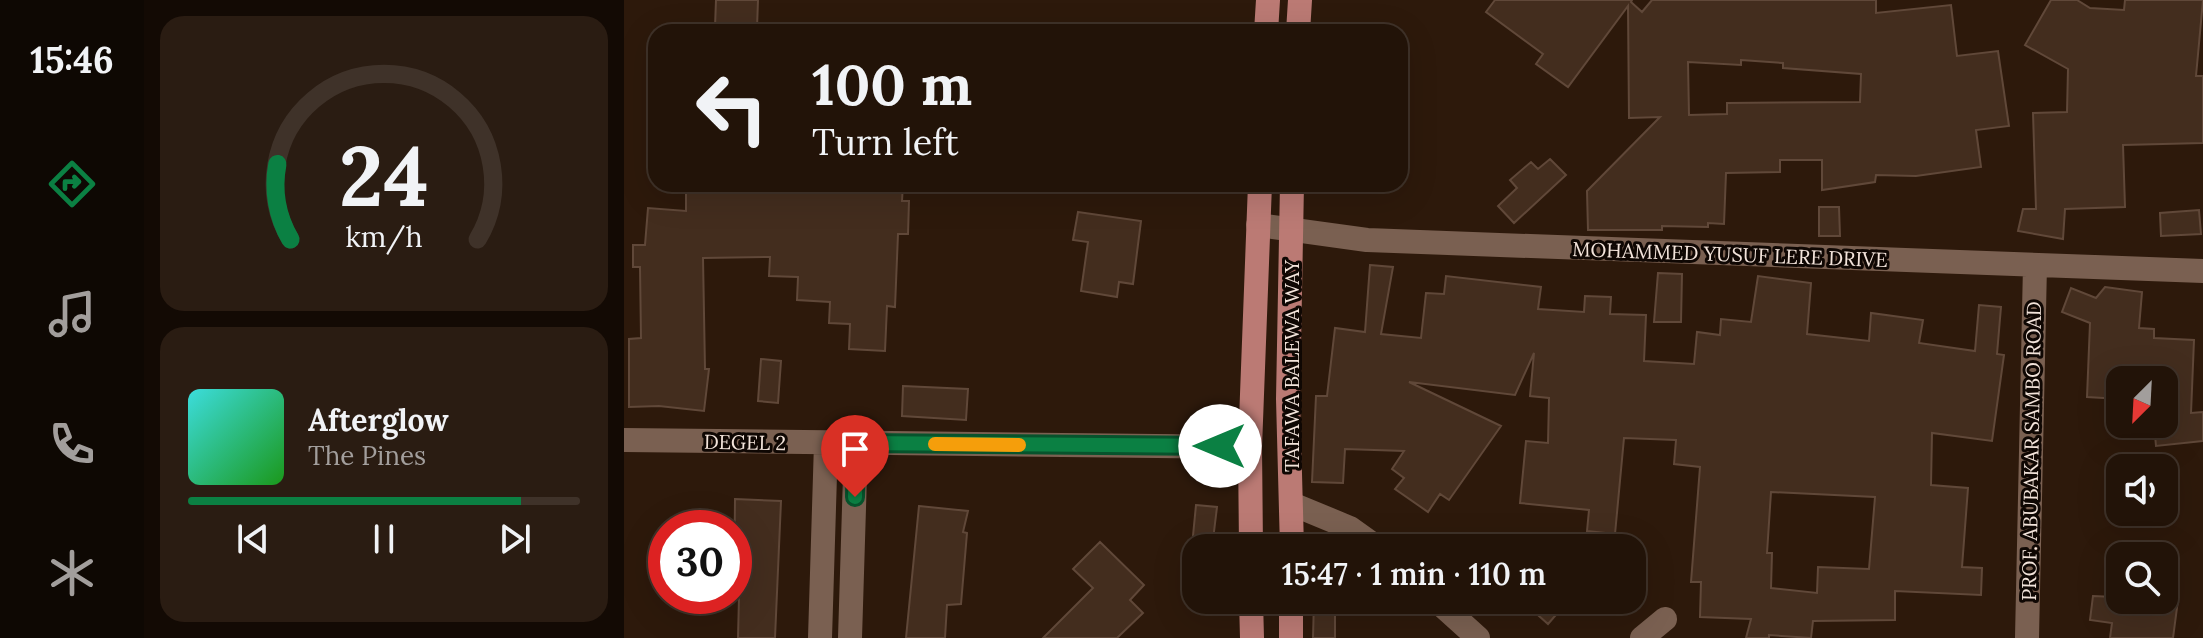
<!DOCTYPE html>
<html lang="en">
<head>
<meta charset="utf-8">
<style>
  :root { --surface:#221308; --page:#2a1c12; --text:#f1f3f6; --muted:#a29e9c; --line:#3f3229; --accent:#0b8043 }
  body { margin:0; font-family:Lora,serif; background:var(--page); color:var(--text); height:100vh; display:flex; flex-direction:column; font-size:30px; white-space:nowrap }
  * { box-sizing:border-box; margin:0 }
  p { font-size:26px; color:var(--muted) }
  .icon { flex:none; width:44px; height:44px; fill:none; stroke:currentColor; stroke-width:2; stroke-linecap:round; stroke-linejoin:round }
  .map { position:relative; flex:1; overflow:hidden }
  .sheet { display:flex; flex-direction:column; gap:16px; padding:16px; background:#130a04; width:480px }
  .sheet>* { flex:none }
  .hud { position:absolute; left:24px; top:24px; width:760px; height:168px; border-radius:24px; box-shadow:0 8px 32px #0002,0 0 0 2px var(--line); background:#221308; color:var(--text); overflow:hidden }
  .needle { width:52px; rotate:204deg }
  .tools { position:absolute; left:1482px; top:366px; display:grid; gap:16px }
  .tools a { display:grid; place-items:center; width:72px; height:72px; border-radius:16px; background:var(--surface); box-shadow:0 8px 32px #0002,0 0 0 2px var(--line); font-size:40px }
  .speed { position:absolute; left:24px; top:510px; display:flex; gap:16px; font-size:40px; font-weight:700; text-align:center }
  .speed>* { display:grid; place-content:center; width:104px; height:104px; border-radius:50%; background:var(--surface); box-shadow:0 8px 32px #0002,0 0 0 2px var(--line); line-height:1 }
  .speed .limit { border:12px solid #d22; background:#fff; color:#111 }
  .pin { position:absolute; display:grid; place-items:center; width:68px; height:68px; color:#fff; margin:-82px -34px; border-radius:50% 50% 50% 0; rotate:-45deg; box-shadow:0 0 8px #0007 }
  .pin .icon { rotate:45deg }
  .me { position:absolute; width:88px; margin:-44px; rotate:270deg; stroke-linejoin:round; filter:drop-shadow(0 0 6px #0008) }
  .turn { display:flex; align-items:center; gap:28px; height:168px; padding:0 32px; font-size:36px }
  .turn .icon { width:104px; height:104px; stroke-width:2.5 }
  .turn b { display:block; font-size:56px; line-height:68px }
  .sheet .widget { flex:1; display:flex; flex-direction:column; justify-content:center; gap:12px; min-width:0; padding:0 28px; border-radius:24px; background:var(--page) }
  .sheet .dial { align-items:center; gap:0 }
  .dial svg { height:208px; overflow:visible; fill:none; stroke:var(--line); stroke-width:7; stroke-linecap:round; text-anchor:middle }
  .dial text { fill:var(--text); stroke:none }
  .song { display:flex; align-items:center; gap:24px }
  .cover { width:96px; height:96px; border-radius:12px; background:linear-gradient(135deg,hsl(180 70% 55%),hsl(120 70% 35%)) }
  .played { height:8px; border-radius:4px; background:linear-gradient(90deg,var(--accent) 85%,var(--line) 85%) }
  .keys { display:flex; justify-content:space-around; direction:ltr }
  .trip { position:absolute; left:558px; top:534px; width:464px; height:80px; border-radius:24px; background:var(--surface); box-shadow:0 8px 32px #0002,0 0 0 2px var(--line); font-weight:600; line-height:80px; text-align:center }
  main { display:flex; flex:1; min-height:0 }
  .tabs { display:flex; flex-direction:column; width:144px; justify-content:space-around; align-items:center; background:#0e0803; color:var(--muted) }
  .tabs .icon { width:56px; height:56px }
  .tabs .on { color:var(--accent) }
  .tabs b { font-size:36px; color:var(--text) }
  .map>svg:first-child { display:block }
  .building { fill:#432d1e; stroke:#604839; stroke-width:2; fill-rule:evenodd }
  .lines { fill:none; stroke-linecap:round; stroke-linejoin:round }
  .minor { stroke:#7a6051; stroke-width:24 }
  .major { stroke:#bb7a74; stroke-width:24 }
  .route-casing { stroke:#07532c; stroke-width:20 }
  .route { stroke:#0b8043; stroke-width:14 }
  .slow { stroke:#f59e0b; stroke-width:14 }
  .labels { text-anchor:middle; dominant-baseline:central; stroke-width:6; stroke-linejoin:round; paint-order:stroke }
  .street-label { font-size:20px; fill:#f3e4db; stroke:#0f0703 }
</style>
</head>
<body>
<main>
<nav class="tabs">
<b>15:46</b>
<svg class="icon on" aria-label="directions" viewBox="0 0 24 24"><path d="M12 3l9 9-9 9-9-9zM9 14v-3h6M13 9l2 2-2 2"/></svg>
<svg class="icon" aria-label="music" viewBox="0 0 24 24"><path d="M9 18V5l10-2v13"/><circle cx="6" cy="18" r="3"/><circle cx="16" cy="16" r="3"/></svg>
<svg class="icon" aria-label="phone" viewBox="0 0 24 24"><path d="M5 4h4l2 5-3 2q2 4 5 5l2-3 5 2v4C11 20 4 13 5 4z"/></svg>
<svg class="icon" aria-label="climate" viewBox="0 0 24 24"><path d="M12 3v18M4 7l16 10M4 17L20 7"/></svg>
</nav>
<section class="sheet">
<div class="widget dial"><svg viewBox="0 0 100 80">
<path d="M14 69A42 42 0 1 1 86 69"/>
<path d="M14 69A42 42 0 0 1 9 40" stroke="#0b8043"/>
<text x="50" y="56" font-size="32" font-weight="700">24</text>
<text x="50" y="72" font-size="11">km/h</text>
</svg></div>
<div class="widget">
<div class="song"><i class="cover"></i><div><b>Afterglow</b><p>The Pines</p></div></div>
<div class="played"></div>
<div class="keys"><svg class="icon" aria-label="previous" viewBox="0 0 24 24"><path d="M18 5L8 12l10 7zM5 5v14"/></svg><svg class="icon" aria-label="pause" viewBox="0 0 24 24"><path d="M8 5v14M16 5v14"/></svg><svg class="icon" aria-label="next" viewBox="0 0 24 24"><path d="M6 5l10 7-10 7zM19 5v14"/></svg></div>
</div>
</section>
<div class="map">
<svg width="1579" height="638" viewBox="0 0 1579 638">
  <rect width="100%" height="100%" fill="#2d190b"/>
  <!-- building -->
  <path class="building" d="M92,0H134L133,28L91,27Z
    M871,0H1008L1007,2L1018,12L1028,0H1252V13L1327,5L1333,56L1374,51L1385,126L1352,130L1357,167L1292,176L1252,175L1251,182L1198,190V160H1156V172L1102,173L1100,224L1084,223V227L1038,226V230H964L963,191L1036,117L1005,118L1004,6L944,87L912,64L919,54L862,12ZM1117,60L1159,63V68L1237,74L1236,102L1103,103V114L1065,115L1064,62L1117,65Z
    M1427,0H1453L1466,8L1500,10L1501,0H1579L1572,76H1579V143L1499,145L1501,207L1441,209L1439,239L1394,231L1399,209H1412L1409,113L1443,112L1444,69L1401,45Z
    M926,159L942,175L890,223L874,206L893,188L886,180L907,162L914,169Z
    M62,184H84L83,193H149L150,184H279L278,201H285L284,234H274L271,307L263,306L261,351L225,349L226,324L205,323L206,302L173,300L174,277L145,276L146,257L79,258L81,369H85L80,411L35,406L5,407V339L17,338L16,267H9V245H21L24,208L62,211Z
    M1195,207H1215L1216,236H1195Z
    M1575,210L1577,234L1537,236L1536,213Z
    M454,212L517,221L509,284L495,282L493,297L457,291L464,242L449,240Z
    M746,265L769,267L757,334L797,338L802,293L820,294L822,276L917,287L914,309L960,312L961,296L987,297L986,314L1022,315L1020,361L1070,364L1073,332L1096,335L1097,319L1127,322L1134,276L1187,283L1183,334L1245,341L1247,313L1299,320L1295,343L1351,351L1355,305L1377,307L1373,354L1380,355L1368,441L1308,433L1307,485L1344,488L1338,567L1358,568L1357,595L1271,591V620L1189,621L1187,638L1145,635V638H1122L1127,619L1076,617L1077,582H1067L1076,467L1050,464L1052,440L1000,438L991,534L963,531L965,510L896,503L902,441L924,443L925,398L906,396L910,353L891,395L785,382L877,426L825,500L816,494L804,512L771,489L780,478L768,469L780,451L721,449L719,483L688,482L692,396H703L711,328L741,332ZM1147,492L1251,497L1245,569L1194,567L1193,593L1147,588L1148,553H1143Z
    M1034,273L1058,274L1057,322H1030Z
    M1481,287L1518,292L1515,328L1530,329V338L1570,340L1567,413L1579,412V441L1532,446L1530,424H1540V380H1496V399L1463,397L1466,323L1438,312L1447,288L1472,298Z
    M137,359L157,361L154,403L134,401Z
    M279,386L344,389L342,420L278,416Z
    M111,499L157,501L151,638H114L115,597H110Z
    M572,505L593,507L588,548L568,546Z
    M295,506L344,511L339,532L343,533L337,604L323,605L321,638H282Z
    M476,542L520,585L506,600L519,613L493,638H419L469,588L449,569Z
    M1469,596L1554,600L1549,638H1486L1488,623L1466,620Z
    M690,600H711V638H689Z
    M897,600H945L924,624Z"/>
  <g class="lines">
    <!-- minor -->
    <path class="minor" d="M634,225L743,240L1579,271
      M0,440L626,447
      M668,504L726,528L754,548
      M812,600L854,638
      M196,638L202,443
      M226,638L232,443
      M1018,638L1041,619
      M1403,638L1411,265"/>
    <!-- major -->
    <path class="major" d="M642,32L644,0
      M674,32L676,0
      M627,548L626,447L636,184
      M668,548L664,399L668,184
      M627,600L628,638
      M667,638V600"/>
  </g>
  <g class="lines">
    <defs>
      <path id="route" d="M231,497L232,443L596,446"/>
    </defs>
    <!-- route casing -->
    <use href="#route" class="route-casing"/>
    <!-- route -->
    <use href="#route" class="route"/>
    <!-- slow -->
    <path class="slow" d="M311,444L395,445"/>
  </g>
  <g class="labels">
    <!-- street labels -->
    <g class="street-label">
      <text transform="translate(1106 254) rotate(2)">MOHAMMED YUSUF LERE DRIVE</text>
      <text transform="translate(667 366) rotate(-90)">TAFAWA BALEWA WAY</text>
      <text transform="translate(121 442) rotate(1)">DEGEL 2</text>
      <text transform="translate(1407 451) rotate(-89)">PROF. ABUBAKAR SAMBO ROAD</text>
    </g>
  </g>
</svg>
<div class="tools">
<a><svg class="needle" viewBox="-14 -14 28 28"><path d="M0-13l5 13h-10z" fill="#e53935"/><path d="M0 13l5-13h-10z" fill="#a29e9c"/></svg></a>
<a><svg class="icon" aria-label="sound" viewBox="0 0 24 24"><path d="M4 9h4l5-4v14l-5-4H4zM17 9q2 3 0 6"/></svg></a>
<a><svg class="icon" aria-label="search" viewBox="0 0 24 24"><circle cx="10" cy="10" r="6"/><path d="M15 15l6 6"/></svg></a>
</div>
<div class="speed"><div class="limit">30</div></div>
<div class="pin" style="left:231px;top:497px;background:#d93025"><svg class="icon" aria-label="arrive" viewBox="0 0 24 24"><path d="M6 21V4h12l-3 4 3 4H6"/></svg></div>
<svg class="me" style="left:596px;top:446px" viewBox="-20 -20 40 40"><circle r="19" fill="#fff"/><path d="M0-13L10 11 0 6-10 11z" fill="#0b8043"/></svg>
<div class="trip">15:47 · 1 min · 110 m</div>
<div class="hud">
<div class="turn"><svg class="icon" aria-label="left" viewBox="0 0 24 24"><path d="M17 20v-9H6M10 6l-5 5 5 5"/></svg><div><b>100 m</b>Turn left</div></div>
</div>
</div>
</main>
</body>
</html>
